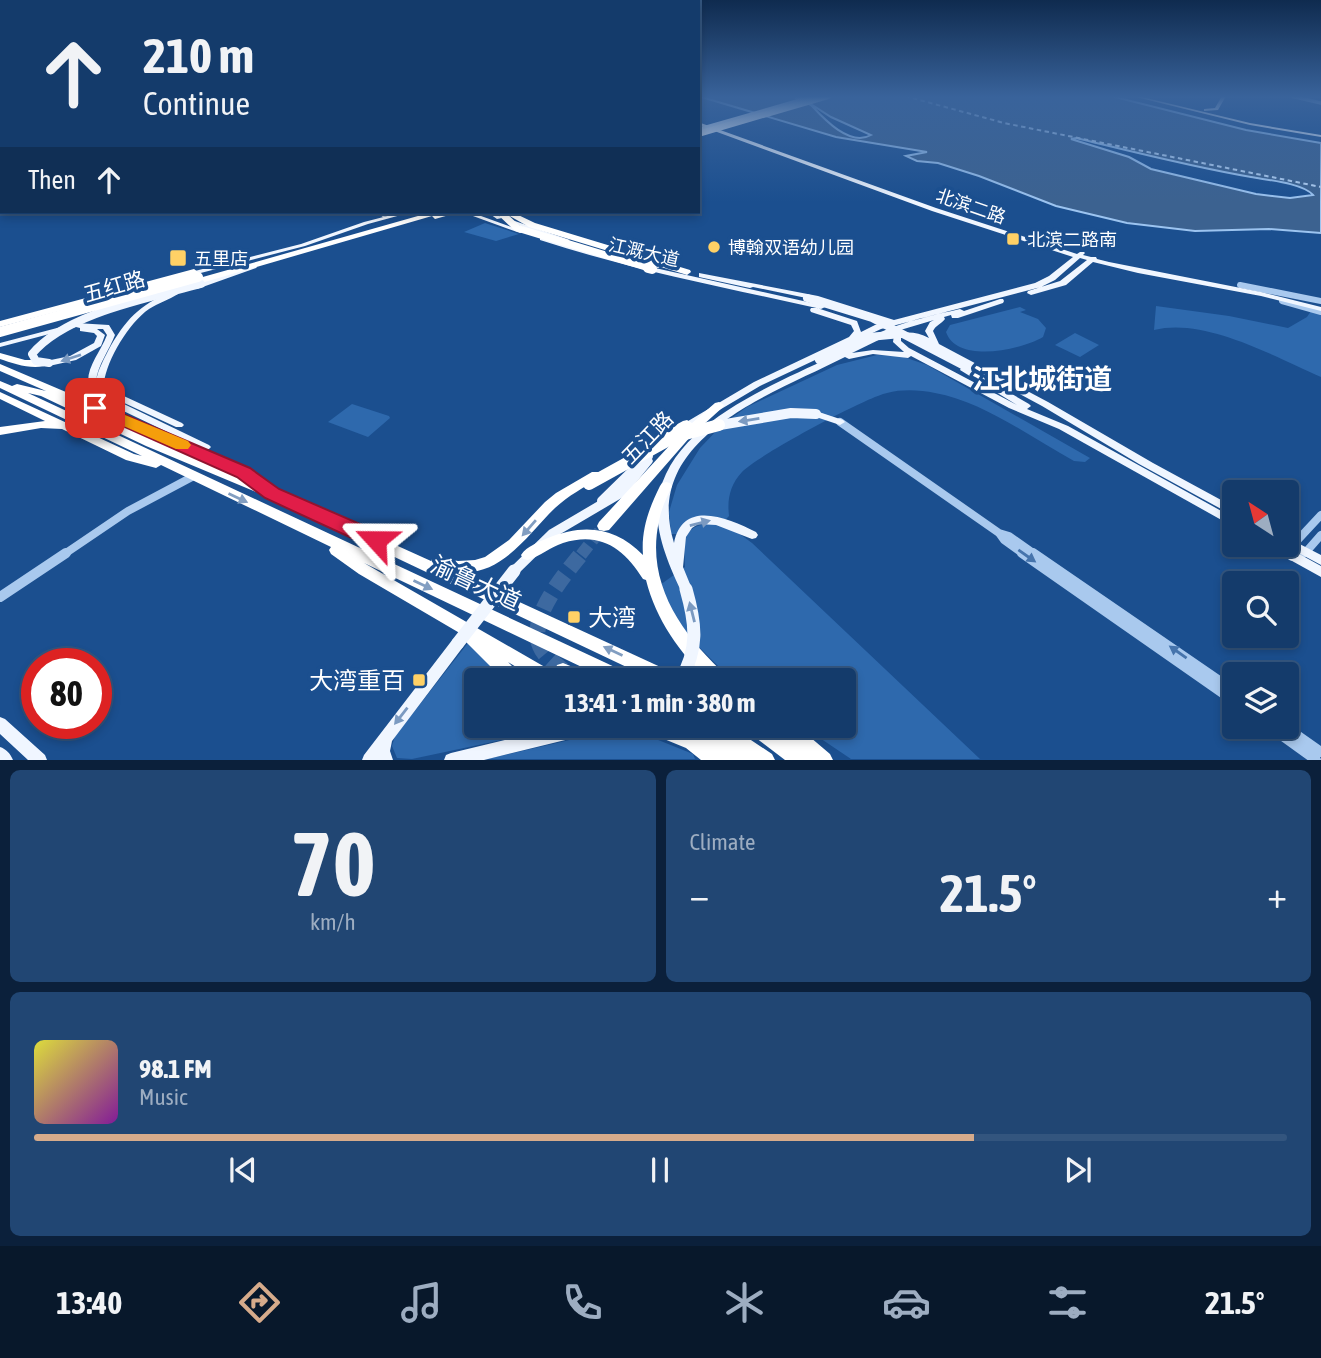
<!DOCTYPE html>
<html lang="en">
<head>
<meta charset="utf-8">
<style>
  :root { --surface:#143b6b; --page:#214673; --text:#f1f3f6; --muted:#9dadc1; --line:#33557e; --accent:#d6ab8b }
  body { margin:0; font-family:"Asap Condensed","Noto Sans SC",sans-serif; background:var(--page); color:var(--text); height:100vh; display:flex; flex-direction:column; font-size:26px; white-space:nowrap }
  * { box-sizing:border-box; margin:0 }
  p { font-size:23px; color:var(--muted) }
  .icon { flex:none; width:38px; height:38px; fill:none; stroke:currentColor; stroke-width:2; stroke-linecap:round; stroke-linejoin:round }
  .map { position:relative; height:760px; overflow:hidden }
  .drawer { display:flex; flex-direction:column; gap:10px; padding:10px; background:#0b203b; flex:1 }
  .drawer>* { flex:none }
  .hud { position:absolute; left:0px; top:0px; width:700px; height:214px; box-shadow:0 4px 10px #0003,0 0 0 2px var(--line); background:#143b6b; color:var(--text); overflow:hidden }
  .needle { width:46px; rotate:324deg }
  .fabs { position:absolute; left:1222px; top:480px; display:grid; gap:14px }
  .fabs a { display:grid; place-items:center; width:77px; height:77px; border-radius:7px; background:var(--surface); box-shadow:0 4px 10px #0003,0 0 0 2px var(--line); font-size:35px }
  .speed { position:absolute; left:21px; top:648px; display:flex; gap:14px; font-size:35px; font-weight:700; text-align:center }
  .speed>* { display:grid; place-content:center; width:91px; height:91px; border-radius:50%; background:var(--surface); box-shadow:0 4px 10px #0003,0 0 0 2px var(--line); line-height:1 }
  .speed .limit { border:10px solid #d22; background:#fff; color:#111 }
  .pin { position:absolute; display:grid; place-items:center; width:60px; height:60px; color:#fff; margin:-30px; border-radius:14px; box-shadow:0 4px 10px #0006 }
  .me { position:absolute; width:77px; margin:-38px; rotate:294deg; stroke-linejoin:round; filter:drop-shadow(0 0 5px #0008) }
  .turn { display:flex; align-items:center; gap:24px; height:147px; padding:0 28px; font-size:32px }
  .turn .icon { width:91px; height:91px; stroke-width:2.5 }
  .turn b { display:block; font-size:49px; line-height:60px }
  .then { display:flex; align-items:center; height:66px; padding:0 28px; background:#0003; gap:14px; font-size:26px }
  .big { font-size:52px; font-weight:700; line-height:1.1 }
  .drawer .tile { flex:1; display:flex; flex-direction:column; justify-content:center; gap:10px; min-width:0; padding:0 24px; border-radius:10px; background:var(--page) }
  .drawer .dial { align-items:center; gap:0 }
  .dial b { font-size:91px; line-height:1 }
  .song { display:flex; align-items:center; gap:21px }
  .cover { width:84px; height:84px; border-radius:10px; background:linear-gradient(135deg,hsl(60 70% 55%),hsl(290 70% 35%)) }
  .played { height:7px; border-radius:4px; background:linear-gradient(90deg,var(--accent) 75%,var(--line) 75%) }
  .keys { display:flex; justify-content:space-around; direction:ltr }
  .heat { display:flex; justify-content:space-between; align-items:center; font-size:38px; direction:ltr }
  .drawer .tiles { flex:1; display:grid; gap:10px; grid-template-columns:1fr 1fr }
  .tile:last-child { grid-column:span 2 }
  .trip { position:absolute; left:464px; top:668px; width:392px; height:70px; border-radius:7px; background:var(--surface); box-shadow:0 4px 10px #0003,0 0 0 2px var(--line); font-weight:700; line-height:70px; text-align:center }
  .dock { display:flex; height:112px; justify-content:space-around; align-items:center; background:#08182b; color:var(--muted) }
  .dock .icon { width:49px; height:49px }
  .dock .on { color:var(--accent) }
  .dock b { font-size:32px; color:var(--text) }
  .map>svg:first-child { display:block }
  .green { fill:#2e69ad }
  .water { fill:#3c6290; stroke:#9cc4f0; stroke-width:2; fill-rule:evenodd }
  .lines { fill:none; stroke-linecap:round; stroke-linejoin:round }
  .ferry { stroke:#b5d3f5; stroke-width:2; stroke-dasharray:4.5 3.5; stroke-linecap:butt }
  .highway-tunnel-far1 { stroke:#3d69a0; stroke-width:12; stroke-dasharray:12 6; stroke-linecap:butt }
  .highway-tunnel { stroke:#3d69a0; stroke-width:16; stroke-dasharray:16 8; stroke-linecap:butt }
  .minor-far3 { stroke:#a9c9ee; stroke-width:3.5 }
  .minor-far2 { stroke:#a9c9ee; stroke-width:6 }
  .minor-far1 { stroke:#a9c9ee; stroke-width:8 }
  .minor { stroke:#a9c9ee; stroke-width:10 }
  .major { fill:#f0f6ff; fill-rule:evenodd }
  .highway { fill:#fff; fill-rule:evenodd }
  .rail-casing { stroke:#fff; stroke-width:3.5 }
  .rail { stroke:#1b4f8f; stroke-width:2; stroke-dasharray:2.5; stroke-linecap:butt }
  .major-bridge-far3 { stroke:#f0f6ff; stroke-width:4.5 }
  .major-bridge-far2 { stroke:#f0f6ff; stroke-width:8 }
  .major-bridge-far1 { stroke:#f0f6ff; stroke-width:10 }
  .major-bridge { stroke:#f0f6ff; stroke-width:13 }
  .highway-bridge-far3 { stroke:#fff; stroke-width:6 }
  .highway-bridge-far2 { stroke:#fff; stroke-width:7 }
  .highway-bridge-far1 { stroke:#fff; stroke-width:10 }
  .highway-bridge { stroke:#fff; stroke-width:12 }
  .oneway { fill:#7b9ac1 }
  .oneway2 { fill:#829ec1 }
  .oneway3 { fill:#4674ac }
  .route { fill:#e11d48; stroke:#92132f; stroke-width:2 }
  .slow { fill:#f59e0b }
  .poi-dot { fill:#ffd166; stroke:#1b4f8f; stroke-width:2.5 }
  .labels { text-anchor:middle; dominant-baseline:central; stroke-width:7; stroke-linejoin:round; paint-order:stroke }
  .far-street-label { font-size:18px; fill:#fff; stroke:#1b4f8f }
  .far-poi-label { font-size:18px; fill:#fff; stroke:#1b4f8f; text-anchor:start }
  .street-label { font-size:21px; fill:#fff; stroke:#1b4f8f }
  .near-street-label { font-size:24px; fill:#fff; stroke:#1b4f8f }
  .near-poi-label { font-size:24px; fill:#fff; stroke:#1b4f8f; text-anchor:start }
  .district-label { font-size:28px; font-weight:bold; fill:#fff; stroke:#1b4f8f }
</style>
</head>
<body>
<div class="map">
<svg width="1321" height="760" viewBox="0 0 1321 760">
  <rect width="100%" height="100%" fill="#1b4f8f"/>
  <!-- green -->
  <path class="green" d="M485,223L488,224L519,234L496,241L464,232Z
    M1156,306L1229,316L1288,328L1307,317L1311,311L1321,314V377C1275,357 1205,317 1154,330Z
    M1020,307L1026,310L1020,312L1038,319L1046,328L1043,337C1021,350 957,364 946,332L950,325Z
    M1075,333L1099,345L1080,357L1055,345Z
    M877,355L901,356L927,365L1090,458L1085,462L1074,461C1030,437 984,402 935,393C920,390 902,389 887,393C864,398 757,456 742,472C730,485 727,499 729,516L726,519L710,517L680,529L677,534H671L669,512L677,485L700,448L722,425L747,407L837,365Z
    M352,404L389,416L390,418L368,437L328,422Z
    M714,523L733,529L752,543L980,759H851L802,726H844V681H737L722,670L677,625L660,585L685,567C684,539 682,525 714,523Z
    M468,643L508,681H476V726H567L412,759L397,758L392,746L395,736Z
    M626,727L693,754L695,759H487Z"/>
  <!-- water -->
  <path class="water" d="M698,96H1111L1246,130L1321,143V233L1269,229L1195,231L1127,223L1056,206L979,176L938,163L917,161L906,156L927,152L836,137ZM800,97L831,117L871,135C850,147 824,119 812,106C808,103 801,100 796,98ZM1076,138C1134,152 1192,167 1251,177C1266,180 1303,183 1313,195L1290,198L1256,194L1151,169L1129,157L1071,139Z"/>
  <g class="lines">
    <!-- ferry -->
    <path class="ferry" d="M905,96L1004,123L1321,187"/>
    <!-- highway-tunnel-far1 -->
    <path class="highway-tunnel-far1" d="M581,555L600,531"/>
    <!-- highway-tunnel -->
    <path class="highway-tunnel" d="M563,670C554,663 544,656 540,646C527,618 565,574 582,553"/>
    <!-- minor-far3 -->
    <path class="minor-far3" d="M1291,96L1321,103"/>
    <!-- minor-far2 -->
    <path class="minor-far2" d="M1240,285L1321,301
      M1282,301L1321,312"/>
    <!-- minor-far1 -->
    <path class="minor-far1" d="M840,422L999,533
      M63,555L128,511L192,477
      M1025,555L1004,540L999,533L1009,536L1036,555
      M1292,555L1293,545L1321,515
      M1297,555L1306,552L1321,535"/>
    <!-- minor -->
    <path class="minor" d="M1022,553L1234,701
      M1033,553L1234,691
      M1292,553V556L1303,553
      M0,597L66,553
      M1269,726L1316,760
      M1284,726L1321,752"/>
    <!-- major -->
    <path class="major" d="M1132,96H1138L1250,123L1321,135V137L1250,125Z
      M1222,96H1226L1218,110L1204,111V109L1215,108Z
      M698,122L936,208L1077,254L1080,252H1084L1085,253L1083,255L1091,257H1096L1097,259L1109,262L1261,292L1321,307V311L1261,296L1138,273L1093,262L1066,285L1031,295L1027,293L1028,291L1060,281L1087,260L1080,258L1055,280L1041,287L881,329L760,386L684,431H678L676,429L678,427L754,382L849,337L854,331L851,325L811,312L810,310L811,308H817L857,321L861,332L875,325L885,323L816,300L753,287L750,288L699,277V273L818,296L894,320L1035,283L1049,276L1073,257L932,211L698,125Z
      M2,170V174L0,175V171Z
      M403,212H412L368,224L305,246L189,276L185,274L187,273L301,244L364,222Z
      M462,212H470L525,232L520,233Z
      M487,212H494L502,218L497,219Z
      M505,219H509L570,240L567,242L565,241L505,221Z
      M542,237L646,266L821,305L825,307L821,309C727,288 632,270 540,240V238Z
      M627,256L660,265L661,266L658,268L625,259V257Z
      M254,265L257,267L256,268L197,289H194L190,287L191,285Z
      M171,292H174L178,294C169,300 158,303 149,309C129,323 107,359 104,383L113,391L182,423L184,425L182,427H176L107,395L96,385L99,392L209,445L211,447L209,449H203L92,396C80,373 99,356 107,335L103,329H97L105,335L101,346L76,360L49,366L45,363L46,361L70,356L94,343L97,336L94,333L80,331V328L76,327L0,347V343L76,323L109,325L115,335C109,351 98,364 96,381C98,370 103,361 108,351C125,320 139,305 171,292Z
      M1000,299H1003L1004,301L1003,303L958,318H952L951,315L944,317L945,319C941,324 936,325 933,331L939,344L1048,402L1153,463L1234,507V516L1139,464L1042,406L918,339L906,337L901,338V341L909,348L1017,405L960,370L961,368H967L1029,404L1031,406L1027,409L1068,426L1234,518V527L1059,429L1009,408L911,356L908,358L873,354L849,359L845,357C773,394 641,437 674,543C683,498 729,519 756,532L758,535L756,538L752,539L716,525L698,524L692,528L686,537L683,567L692,589L690,593L686,594L682,593C669,565 654,532 658,501C668,425 771,386 831,357C852,347 871,335 893,327C915,319 938,314 960,309L964,311ZM934,320L930,322L925,331L929,338C917,332 906,331 894,335L893,342L904,352L873,350L852,353L897,331Z
      M816,411L843,420L845,422L840,425L813,416L811,414Z
      M648,458L652,459L653,461L652,463L625,496L557,536L518,574L514,576L510,574L508,571L510,568L549,530L617,490L644,459Z
      M1286,537L1321,555V565L1282,544H1286Z
      M1265,544H1281L1321,566V577L1267,547Z
      M458,637L463,639L464,643L463,647L392,741L390,751L393,760H362L364,755L453,639Z
      M0,717L5,719L45,755L47,760H28L0,734Z
      M563,726H601L599,731L594,733L484,760H444L446,755L451,753Z
      M0,747C6,749 10,753 13,760H0Z"/>
    <!-- highway -->
    <path class="highway" d="M432,212H442V213L460,212L435,219L432,216L191,286L188,287L184,284L185,282Z
      M503,212H512L535,223L690,270L691,272L687,275L684,274L529,227Z
      M194,269L198,272L197,274L0,327V321Z
      M0,353L25,360H46L51,363C37,372 15,364 0,359Z
      M0,364L247,469L276,491L431,561L432,559L437,557L458,561L475,560L485,557L509,540L545,502L556,493L592,472H600L602,475L600,478C584,487 568,496 555,508C525,537 500,580 452,571L680,676L682,681H656L268,497L262,493L256,492L146,446L41,396L28,393L634,676L636,681H611L364,563L557,674L555,670L557,665L563,663L595,676L597,681H570L560,676L562,681H539L508,662L522,676L524,681H505L465,641L463,635L359,574L331,554L329,550L331,547L161,465L156,468L126,460L62,429L41,428L0,435V427L45,421L0,399V392L134,454L142,456L0,388V381L12,386L17,384L46,391L0,371ZM67,400L239,475L154,440Z
      M719,402L724,405L723,407L691,436L609,530L604,531L599,530L597,526L599,522L682,432L665,440L661,439L659,436L661,433L683,421L687,420L692,423L715,403Z
      M666,482L670,483L672,486C667,497 661,509 659,521C645,584 683,636 727,676L729,681H709C680,653 656,620 646,580L643,579C624,549 601,531 563,543C551,547 540,556 528,560L523,559L521,555C527,546 539,542 548,538C584,523 616,527 643,555C641,530 649,508 660,486L662,483Z
      M645,726H674L681,729L680,726H704L706,728V726H730L772,754L775,760H701L686,748L647,732Z
      M746,726H769L778,733L775,726H797L830,754L833,760H785L748,732Z"/>
    <defs>
      <path id="rail" d="M698,134L827,96
        M383,215L399,212"/>
    </defs>
    <!-- rail casing -->
    <use href="#rail" class="rail-casing"/>
    <!-- rail -->
    <use href="#rail" class="rail"/>
    <!-- major-bridge-far3 -->
    <path class="major-bridge-far3" d="M698,130L816,96"/>
    <!-- major-bridge-far2 -->
    <path class="major-bridge-far2" d="M807,298L872,318L968,368
      M819,360L869,337L901,334
      M49,363L36,361L32,354C66,313 150,298 201,284"/>
    <!-- major-bridge-far1 -->
    <path class="major-bridge-far1" d="M714,426L791,413L816,414
      M602,501L648,456"/>
    <!-- major-bridge -->
    <path class="major-bridge" d="M458,643L514,571
      M680,681C699,649 696,624 686,589"/>
    <!-- highway-bridge-far3 -->
    <path class="highway-bridge-far3" d="M698,134L828,96"/>
    <!-- highway-bridge-far2 -->
    <path class="highway-bridge-far2" d="M500,212L517,228L652,269"/>
    <!-- highway-bridge-far1 -->
    <path class="highway-bridge-far1" d="M648,268L652,269
      M0,332L198,277"/>
    <!-- highway-bridge -->
    <path class="highway-bridge" d="M589,484L674,437L719,425"/>
  </g>
  <!-- one-way arrows -->
  <defs><path id="oneway-solid" d="M-6-.8H1V-3.2L6.5 0L1 3.2V.8H-6Z" transform="scale(1.75)"/></defs>
  <g class="oneway">
    <use href="#oneway-solid" transform="translate(71 358) rotate(162)"/>
    <use href="#oneway-solid" transform="translate(749 420) rotate(171)"/>
    <use href="#oneway-solid" transform="translate(700 523) rotate(-14)"/>
    <use href="#oneway-solid" transform="translate(692 612) rotate(-104)"/>
    <use href="#oneway-solid" transform="translate(401 716) rotate(128)"/>
  </g>
  <g class="oneway2">
    <use href="#oneway-solid" transform="translate(238 498) rotate(25)"/>
    <use href="#oneway-solid" transform="translate(529 528) rotate(131)"/>
    <use href="#oneway-solid" transform="translate(423 585) rotate(25)"/>
    <use href="#oneway-solid" transform="translate(613 651) rotate(-155)"/>
  </g>
  <g class="oneway3">
    <use href="#oneway-solid" transform="translate(1027 556) rotate(35)"/>
    <use href="#oneway-solid" transform="translate(1178 652) rotate(-145)"/>
  </g>
  <!-- sky -->
  <linearGradient id="sky" x2="0" y2="1"><stop stop-color="#0f2b4f"/><stop offset="0.48" stop-color="#39639b"/><stop offset="1" stop-color="#39639b" stop-opacity="0"/></linearGradient>
  <rect width="1321" height="202" fill="url(#sky)"/>
  <!-- route -->
  <path class="route" d="M95,402L250,468L279,489L383,534L386,540L383,546L376,548L369,546L265,498L237,477L89,411L86,408Z"/>
  <!-- slow -->
  <path class="slow" d="M125,415L188,441L191,445L188,449H176L119,424L116,420Z"/>
  <!-- markers -->
  <g class="poi-dot">
    <rect x="1006" y="232" width="14" height="14" rx="3.5"/>
    <circle cx="714" cy="247" r="7"/>
    <rect x="169" y="249" width="18" height="18" rx="3.5"/>
    <rect x="567" y="610" width="14" height="14" rx="3.5"/>
    <rect x="412" y="673" width="14" height="14" rx="3.5"/>
  </g>
  <g class="labels">
    <!-- far-street labels -->
    <g class="far-street-label">
      <text transform="translate(971 206) rotate(19)">北滨二路</text>
      <text transform="translate(644 252) rotate(13)">江溉大道</text>
    </g>
    <!-- far-poi labels -->
    <g class="far-poi-label">
      <text x="1027" y="239">北滨二路南</text>
      <text x="728" y="247">博翰双语幼儿园</text>
      <text x="194" y="258">五里店</text>
    </g>
    <!-- street labels -->
    <g class="street-label">
      <text transform="translate(114 286) rotate(-16)">五红路</text>
      <text transform="translate(647 437) rotate(-46)">五江路</text>
    </g>
    <!-- near-street labels -->
    <g class="near-street-label">
      <text transform="translate(476 583) rotate(25)">渝鲁大道</text>
    </g>
    <!-- near-poi labels -->
    <g class="near-poi-label">
      <text x="588" y="617">大湾</text>
      <text x="405" y="680" text-anchor="end">大湾重百</text>
    </g>
    <!-- district labels -->
    <g class="district-label">
      <text x="1042" y="379">江北城街道</text>
    </g>
  </g>
</svg>
<div class="fabs">
<a><svg class="needle" viewBox="-14 -14 28 28"><path d="M0-13l5 13h-10z" fill="#e53935"/><path d="M0 13l5-13h-10z" fill="#9dadc1"/></svg></a>
<a><svg class="icon" aria-label="search" viewBox="0 0 24 24"><circle cx="10" cy="10" r="6"/><path d="M15 15l6 6"/></svg></a>
<a><svg class="icon" aria-label="layers" viewBox="0 0 24 24"><path d="M12 4l9 5-9 5-9-5zM3 14l9 5 9-5"/></svg></a>
</div>
<div class="speed"><div class="limit">80</div></div>
<div class="pin" style="left:95px;top:408px;background:#d93025"><svg class="icon" aria-label="arrive" viewBox="0 0 24 24"><path d="M6 21V4h12l-3 4 3 4H6"/></svg></div>
<svg class="me" style="left:376px;top:540px" viewBox="-20 -20 40 40"><path d="M0-17L14 15 0 8-14 15z" fill="#e11d48" stroke="#fff" stroke-width="4"/></svg>
<div class="trip">13:41 · 1 min · 380 m</div>
<div class="hud">
<div class="turn"><svg class="icon" aria-label="ahead" viewBox="0 0 24 24"><path d="M12 20V5M6 11l6-6 6 6"/></svg><div><b>210 m</b>Continue</div></div>
<div class="then">Then<svg class="icon" aria-label="ahead" viewBox="0 0 24 24"><path d="M12 20V5M6 11l6-6 6 6"/></svg></div>
</div>
</div>
<section class="drawer">
<div class="tiles">
<div class="tile dial"><b>70</b><p>km/h</p></div>
<div class="tile"><p>Climate</p>
<div class="heat"><a>−</a><b class="big">21.5°</b><a>+</a></div>
</div>
<div class="tile">
<div class="song"><i class="cover"></i><div><b>98.1 FM</b><p>Music</p></div></div>
<div class="played"></div>
<div class="keys"><svg class="icon" aria-label="previous" viewBox="0 0 24 24"><path d="M18 5L8 12l10 7zM5 5v14"/></svg><svg class="icon" aria-label="pause" viewBox="0 0 24 24"><path d="M8 5v14M16 5v14"/></svg><svg class="icon" aria-label="next" viewBox="0 0 24 24"><path d="M6 5l10 7-10 7zM19 5v14"/></svg></div>
</div>
</div>
</section>
<nav class="dock">
<b>13:40</b>
<svg class="icon on" aria-label="directions" viewBox="0 0 24 24"><path d="M12 3l9 9-9 9-9-9zM9 14v-3h6M13 9l2 2-2 2"/></svg>
<svg class="icon" aria-label="music" viewBox="0 0 24 24"><path d="M9 18V5l10-2v13"/><circle cx="6" cy="18" r="3"/><circle cx="16" cy="16" r="3"/></svg>
<svg class="icon" aria-label="phone" viewBox="0 0 24 24"><path d="M5 4h4l2 5-3 2q2 4 5 5l2-3 5 2v4C11 20 4 13 5 4z"/></svg>
<svg class="icon" aria-label="climate" viewBox="0 0 24 24"><path d="M12 3v18M4 7l16 10M4 17L20 7"/></svg>
<svg class="icon" aria-label="car" viewBox="0 0 24 24"><path d="M5 17H2v-5l4-1 3-4h7l3 4 3 1v5h-3M9 17h6M6 11h13"/><circle cx="7" cy="17" r="2"/><circle cx="17" cy="17" r="2"/></svg>
<svg class="icon" aria-label="filters" viewBox="0 0 24 24"><path d="M4 7h16M4 17h16"/><circle cx="9" cy="7" r="2"/><circle cx="15" cy="17" r="2"/></svg>
<b>21.5°</b>
</nav>
</body>
</html>
